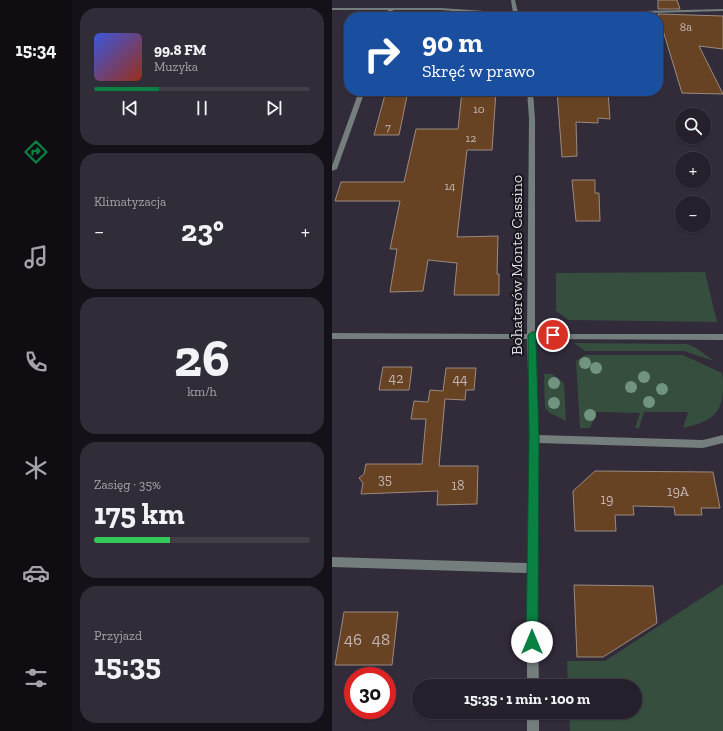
<!DOCTYPE html>
<html lang="pl">
<head>
<meta charset="utf-8">
<style>
  :root { --surface:#25202c; --page:#312d38; --text:#f1f3f6; --muted:#a3a3a9; --line:#423e48; --accent:#0b8043 }
  body { margin:0; font-family:"Zilla Slab",serif; background:var(--page); color:var(--text); height:100vh; display:flex; flex-direction:column; font-size:15px; white-space:nowrap }
  * { box-sizing:border-box; margin:0 }
  p { font-size:13px; color:var(--muted) }
  .icon { flex:none; width:22px; height:22px; fill:none; stroke:currentColor; stroke-width:2; stroke-linecap:round; stroke-linejoin:round }
  .map { position:relative; flex:1; overflow:hidden }
  .drawer { display:flex; flex-direction:column; gap:8px; padding:8px; background:#141218; width:260px }
  .drawer>* { flex:none }
  .hud { position:absolute; left:12px; top:12px; width:319px; height:84px; border-radius:16px; box-shadow:0 1px 3px #0004,0 0 0 1px var(--line); background:#1a4fa0; color:#fff; overflow:hidden }
  .fabs { position:absolute; left:343px; top:108px; display:grid; gap:8px }
  .fabs a { display:grid; place-items:center; width:36px; height:36px; border-radius:50%; background:var(--surface); box-shadow:0 1px 3px #0004,0 0 0 1px var(--line); font-size:20px }
  .speed { position:absolute; left:12px; top:667px; display:flex; gap:8px; font-size:20px; font-weight:700; text-align:center }
  .speed>* { display:grid; place-content:center; width:52px; height:52px; border-radius:50%; background:var(--surface); box-shadow:0 1px 3px #0004,0 0 0 1px var(--line); line-height:1 }
  .speed .limit { border:6px solid #d22; background:#fff; color:#111 }
  .pin { position:absolute; display:grid; place-items:center; width:34px; height:34px; color:#fff; margin:-17px; border:2px solid #fff; border-radius:50%; box-shadow:0 1px 4px #0007 }
  .me { position:absolute; width:44px; margin:-22px; rotate:0deg; stroke-linejoin:round; filter:drop-shadow(0 0 3px #0008) }
  .turn { display:flex; align-items:center; gap:14px; height:84px; padding:0 12px; font-size:18px }
  .turn .icon { width:52px; height:52px; stroke-width:2.5 }
  .turn b { display:block; font-size:28px; line-height:34px }
  .big { font-size:30px; font-weight:700; line-height:1.1 }
  .drawer .card { flex:1; display:flex; flex-direction:column; justify-content:center; gap:6px; min-width:0; padding:0 14px; border-radius:16px; background:var(--page) }
  .drawer .dial { align-items:center; gap:0 }
  .dial b { font-size:52px; line-height:1 }
  .song { display:flex; align-items:center; gap:12px }
  .cover { width:48px; height:48px; border-radius:6px; background:linear-gradient(135deg,hsl(230 70% 55%),hsl(10 70% 35%)) }
  .played { height:4px; border-radius:2px; background:linear-gradient(90deg,var(--accent) 30%,var(--line) 30%) }
  .keys { display:flex; justify-content:space-around; direction:ltr }
  .heat { display:flex; justify-content:space-between; align-items:center; font-size:22px; direction:ltr }
  .charge { height:6px; border-radius:3px; background:linear-gradient(90deg,#34c759 35%,var(--line) 0) }
  .trip { position:absolute; left:80px; top:679px; width:230px; height:40px; border-radius:20px; background:var(--surface); box-shadow:0 1px 3px #0004,0 0 0 1px var(--line); font-weight:700; line-height:40px; text-align:center }
  main { display:flex; flex:1; min-height:0 }
  .dock { display:flex; flex-direction:column; width:72px; justify-content:space-around; align-items:center; background:#0f0d12; color:var(--muted) }
  .dock .icon { width:28px; height:28px }
  .dock .current { color:var(--accent) }
  .dock b { font-size:18px; color:var(--text) }
  .map>svg:first-child { display:block }
  .green { fill:#364e3d }
  .building { fill:#674324; stroke:#9b8b7f }
  .lines { fill:none; stroke-linecap:round; stroke-linejoin:round }
  .minor { fill:#747e7d; fill-rule:evenodd }
  .tree { fill:#719480 }
  .route { fill:#0b8043; stroke:#07532c }
  .labels { text-anchor:middle; dominant-baseline:central; stroke-width:4; stroke-linejoin:round; paint-order:stroke }
  .far-number-label { font-size:12px; fill:#c1b6b5 }
  .number-label { font-size:14px; fill:#c1b6b5 }
  .street-label { font-size:16px; fill:#dfdce5; stroke:#18151c }
  .near-number-label { font-size:17px; fill:#c1b6b5 }
</style>
</head>
<body>
<main>
<nav class="dock">
<b>15:34</b>
<svg class="icon current" aria-label="directions" viewBox="0 0 24 24"><path d="M12 3l9 9-9 9-9-9zM9 14v-3h6M13 9l2 2-2 2"/></svg>
<svg class="icon" aria-label="music" viewBox="0 0 24 24"><path d="M9 18V5l10-2v13"/><circle cx="6" cy="18" r="3"/><circle cx="16" cy="16" r="3"/></svg>
<svg class="icon" aria-label="phone" viewBox="0 0 24 24"><path d="M5 4h4l2 5-3 2q2 4 5 5l2-3 5 2v4C11 20 4 13 5 4z"/></svg>
<svg class="icon" aria-label="climate" viewBox="0 0 24 24"><path d="M12 3v18M4 7l16 10M4 17L20 7"/></svg>
<svg class="icon" aria-label="car" viewBox="0 0 24 24"><path d="M5 17H2v-5l4-1 3-4h7l3 4 3 1v5h-3M9 17h6M6 11h13"/><circle cx="7" cy="17" r="2"/><circle cx="17" cy="17" r="2"/></svg>
<svg class="icon" aria-label="filters" viewBox="0 0 24 24"><path d="M4 7h16M4 17h16"/><circle cx="9" cy="7" r="2"/><circle cx="15" cy="17" r="2"/></svg>
</nav>
<section class="drawer">
<div class="card">
<div class="song"><i class="cover"></i><div><b>99.8 FM</b><p>Muzyka</p></div></div>
<div class="played"></div>
<div class="keys"><svg class="icon" aria-label="previous" viewBox="0 0 24 24"><path d="M18 5L8 12l10 7zM5 5v14"/></svg><svg class="icon" aria-label="pause" viewBox="0 0 24 24"><path d="M8 5v14M16 5v14"/></svg><svg class="icon" aria-label="next" viewBox="0 0 24 24"><path d="M6 5l10 7-10 7zM19 5v14"/></svg></div>
</div>
<div class="card"><p>Klimatyzacja</p>
<div class="heat"><a>−</a><b class="big">23°</b><a>+</a></div>
</div>
<div class="card dial"><b>26</b><p>km/h</p></div>
<div class="card"><p>Zasięg · 35%</p><b class="big">175 km</b><div class="charge"></div></div>
<div class="card"><p>Przyjazd</p><b class="big">15:35</b></div>
</section>
<div class="map">
<svg width="391" height="731" viewBox="0 0 391 731">
  <rect width="100%" height="100%" fill="#312b3a"/>
  <!-- green -->
  <path class="green" d="M373,272L385,322L237,320L224,311V273Z
    M242,343L355,344L364,348L382,361L352,351H253Z
    M253,355H351L390,373C391,378 391,383 391,388C391,416 376,422 351,428L356,412H312L307,428H303L308,413L265,412L258,428H248L244,361Z
    M212,374H220L232,383L234,421L218,413L213,408Z
    M391,584V731H238L237,712H303V686H236L235,661H273Z"/>
  <!-- building -->
  <path class="building" d="M326,0H345L348,9H326Z
    M326,14L391,16V49L367,46L391,94L350,93Z
    M54,91H76L67,135H42Z
    M130,91H164L160,150H135L125,237L166,236L165,274H167V295H122L125,263L96,260L91,291L58,292L65,249H58L68,201H3L9,182H72L84,129H126Z
    M225,91H276L278,119L266,118V123L244,122L245,156L230,157Z
    M240,180H263V193H267L268,221H244Z
    M51,367H80L77,390H47Z
    M114,368H144L142,390H134L133,400L113,399L107,466H146L145,504L105,505L106,491L29,494L31,483L27,478L32,474L34,464H90L94,419H79L82,401L96,402L98,390L111,391Z
    M263,471L381,472L388,508H369L370,515H343L342,507L301,506L302,515H283L284,531H243L241,491Z
    M242,585L321,586L325,623L271,657H245Z
    M12,612H66L60,665H3Z"/>
  <g class="lines">
    <!-- minor -->
    <path class="minor" d="M179,0H183L186,13L189,14L391,9V11L182,17V16L109,10H61L59,17H55L56,10H0V8H109L181,13Z
      M27,91H33L5,169L0,171V166Z
      M195,91H201L203,119V334H391V340L203,339L206,435L371,440L391,435V443L371,448L206,443L205,568L207,686H195V573L0,567V557L195,563L198,439L195,339H0V333L195,334L197,119Z
      M195,712H207V731H195Z"/>
  </g>
  <!-- trees -->
  <g class="tree">
    <circle cx="253" cy="363" r="6"/>
    <circle cx="264" cy="368" r="6"/>
    <circle cx="312" cy="377" r="6"/>
    <circle cx="222" cy="383" r="6"/>
    <circle cx="299" cy="387" r="6"/>
    <circle cx="330" cy="389" r="6"/>
    <circle cx="317" cy="402" r="6"/>
    <circle cx="222" cy="403" r="6"/>
    <circle cx="258" cy="415" r="6"/>
  </g>
  <!-- route -->
  <path class="route" d="M200,332H221L226,335L221,339L204,338L207,439L206,642L205,646L200,648L196,646L194,642L197,439L196,335Z"/>
  <g class="labels">
    <!-- far-number labels -->
    <g class="far-number-label">
      <text x="354" y="27">8a</text>
      <text x="147" y="109">10</text>
      <text x="56" y="127">7</text>
      <text x="139" y="138">12</text>
      <text x="118" y="186">14</text>
    </g>
    <!-- number labels -->
    <g class="number-label">
      <text x="64" y="378">42</text>
      <text x="128" y="379">44</text>
      <text x="53" y="479">35</text>
      <text x="126" y="485">18</text>
      <text x="346" y="491">19A</text>
      <text x="275" y="499">19</text>
    </g>
    <!-- street labels -->
    <g class="street-label">
      <text transform="translate(184 265) rotate(-90)">Bohaterów Monte Cassino</text>
    </g>
    <!-- near-number labels -->
    <g class="near-number-label">
      <text x="21" y="639">46</text>
      <text x="49" y="639">48</text>
    </g>
  </g>
</svg>
<div class="fabs">
<a><svg class="icon" aria-label="search" viewBox="0 0 24 24"><circle cx="10" cy="10" r="6"/><path d="M15 15l6 6"/></svg></a>
<a>+</a>
<a>−</a>
</div>
<div class="speed"><div class="limit">30</div></div>
<div class="pin" style="left:221px;top:335px;background:#d93025"><svg class="icon" aria-label="arrive" viewBox="0 0 24 24"><path d="M6 21V4h12l-3 4 3 4H6"/></svg></div>
<svg class="me" style="left:200px;top:642px" viewBox="-20 -20 40 40"><circle r="19" fill="#fff"/><path d="M0-13L10 11 0 6-10 11z" fill="#0b8043"/></svg>
<div class="trip">15:35 · 1 min · 100 m</div>
<div class="hud">
<div class="turn"><svg class="icon" aria-label="right" viewBox="0 0 24 24"><path d="M7 20v-9h11M14 6l5 5-5 5"/></svg><div><b>90 m</b>Skręć w prawo</div></div>
</div>
</div>
</main>
</body>
</html>
